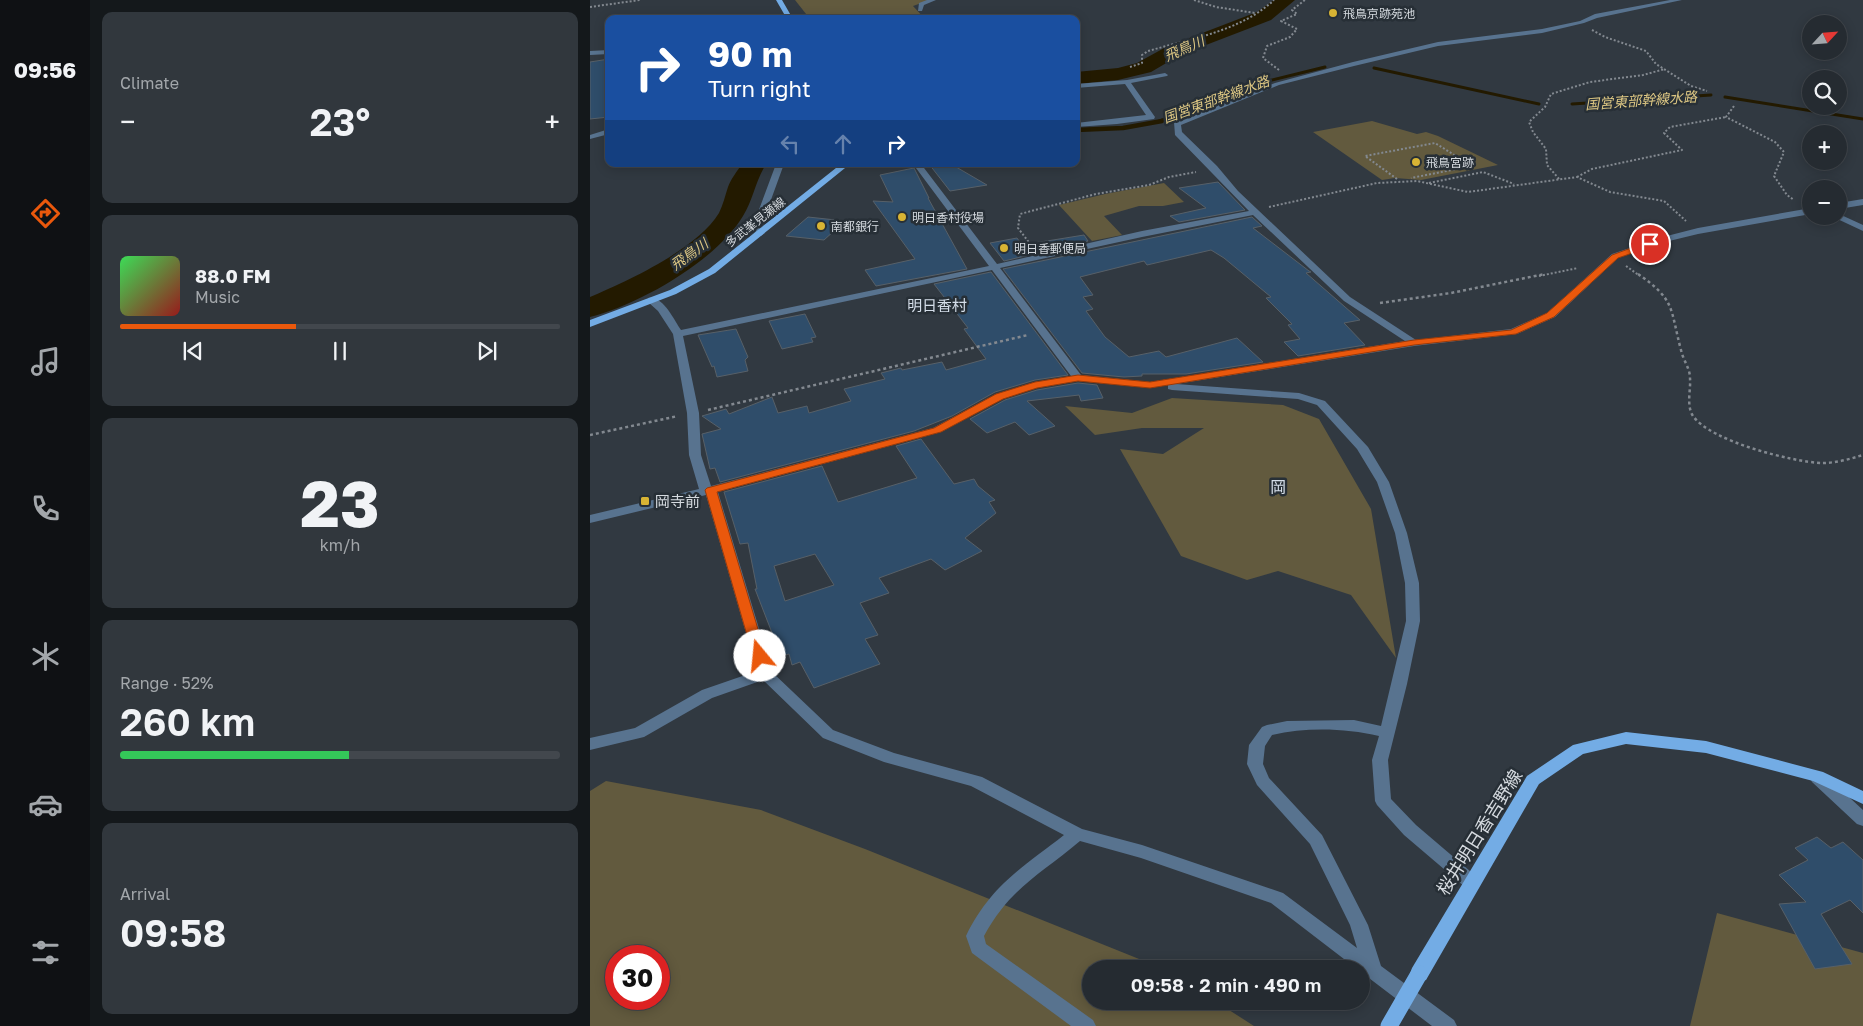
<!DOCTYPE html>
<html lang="en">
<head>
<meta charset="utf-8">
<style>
  :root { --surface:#252b31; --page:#31373d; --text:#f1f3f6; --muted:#a3a7ab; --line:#42474d; --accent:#ea580c }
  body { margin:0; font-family:"Golos Text","Noto Sans JP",sans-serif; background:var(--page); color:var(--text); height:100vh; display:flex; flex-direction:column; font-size:19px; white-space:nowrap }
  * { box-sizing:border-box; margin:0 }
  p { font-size:16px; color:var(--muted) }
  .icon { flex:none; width:28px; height:28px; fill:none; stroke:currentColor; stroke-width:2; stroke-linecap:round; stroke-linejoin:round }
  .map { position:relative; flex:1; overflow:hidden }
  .side { display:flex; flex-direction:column; gap:12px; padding:12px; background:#14181b; width:500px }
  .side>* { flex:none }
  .guide { position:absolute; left:15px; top:15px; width:475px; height:152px; border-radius:10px; box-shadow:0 2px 12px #0003,0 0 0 1px var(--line); background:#1a4fa0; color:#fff; overflow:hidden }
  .needle { width:32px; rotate:64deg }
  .fabs { position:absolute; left:1212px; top:15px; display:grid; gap:10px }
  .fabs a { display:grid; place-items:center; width:45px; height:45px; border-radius:50%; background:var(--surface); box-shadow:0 2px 12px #0003,0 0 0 1px var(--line); font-size:25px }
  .speed { position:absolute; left:15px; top:945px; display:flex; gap:10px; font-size:25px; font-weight:700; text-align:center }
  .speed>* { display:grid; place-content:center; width:65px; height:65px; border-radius:50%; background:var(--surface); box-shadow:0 2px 12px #0003,0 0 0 1px var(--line); line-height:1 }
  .speed .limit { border:8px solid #d22; background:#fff; color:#111 }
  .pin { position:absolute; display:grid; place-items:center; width:42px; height:42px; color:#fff; margin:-21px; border:2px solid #fff; border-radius:50%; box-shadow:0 1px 5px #0007 }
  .me { position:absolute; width:55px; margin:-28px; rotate:343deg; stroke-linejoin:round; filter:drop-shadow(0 0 4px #0008) }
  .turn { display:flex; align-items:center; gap:18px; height:105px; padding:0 20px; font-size:22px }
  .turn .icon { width:65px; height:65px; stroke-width:2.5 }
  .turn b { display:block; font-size:35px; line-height:42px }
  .lanes { display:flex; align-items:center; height:48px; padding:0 20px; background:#0003; justify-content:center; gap:25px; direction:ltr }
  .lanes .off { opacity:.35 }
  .big { font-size:38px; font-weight:600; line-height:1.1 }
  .side .tile { flex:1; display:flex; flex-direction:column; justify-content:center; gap:8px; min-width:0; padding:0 18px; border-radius:10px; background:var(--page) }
  .side .dial { align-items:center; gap:0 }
  .dial b { font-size:65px; line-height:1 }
  .song { display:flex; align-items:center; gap:15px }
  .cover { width:60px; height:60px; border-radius:8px; background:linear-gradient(135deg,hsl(130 70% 55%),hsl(0 70% 35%)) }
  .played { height:5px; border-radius:2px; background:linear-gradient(90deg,var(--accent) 40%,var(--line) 40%) }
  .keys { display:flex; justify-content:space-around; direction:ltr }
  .heat { display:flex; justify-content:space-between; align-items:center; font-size:28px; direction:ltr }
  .charge { height:8px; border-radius:4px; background:linear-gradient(90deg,#34c759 52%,var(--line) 0) }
  .trip { position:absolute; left:492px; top:960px; width:288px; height:50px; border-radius:25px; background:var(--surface); box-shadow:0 2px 12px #0003,0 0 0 1px var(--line); font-weight:600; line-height:50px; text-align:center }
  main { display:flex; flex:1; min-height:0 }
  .tabs { display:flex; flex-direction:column; width:90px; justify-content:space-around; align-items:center; background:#0f1114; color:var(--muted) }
  .tabs .icon { width:35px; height:35px }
  .tabs .selected { color:var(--accent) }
  .tabs b { font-size:22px; color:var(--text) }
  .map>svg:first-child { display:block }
  .green { fill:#625a3e; fill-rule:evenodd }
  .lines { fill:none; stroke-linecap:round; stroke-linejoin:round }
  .stream-far1 { stroke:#231a00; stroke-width:3 }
  .stream { stroke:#231a00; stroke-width:4.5 }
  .river { fill:#231a00; fill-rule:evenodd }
  .building { fill:#2f4d6a; stroke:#576068; fill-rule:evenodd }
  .path-far1 { stroke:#838990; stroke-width:2; stroke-dasharray:2 2; stroke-linecap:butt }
  .path { stroke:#838990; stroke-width:2.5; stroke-dasharray:3 3; stroke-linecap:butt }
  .minor { fill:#58738f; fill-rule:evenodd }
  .major { fill:#73ace5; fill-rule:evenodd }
  .major-bridge { stroke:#73ace5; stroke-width:17 }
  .route { fill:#ea580c; stroke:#983908 }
  .poi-dot { fill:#d8b434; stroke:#272f36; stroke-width:2 }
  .labels { text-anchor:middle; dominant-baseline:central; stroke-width:5; stroke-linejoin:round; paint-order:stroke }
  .far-poi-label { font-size:12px; fill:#d5dadf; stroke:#272f36; text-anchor:start }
  .far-street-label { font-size:12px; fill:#d5dadf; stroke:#272f36 }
  .far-water-label { font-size:14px; font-style:italic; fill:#ddc783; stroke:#272f36 }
  .far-quarter-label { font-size:15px; fill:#d5dee9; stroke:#272f36 }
  .poi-label { font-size:15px; fill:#d5dadf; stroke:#272f36; text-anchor:start }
  .neighbourhood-label { font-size:16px; fill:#d5dee9; stroke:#272f36 }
  .near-street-label { font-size:18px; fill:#d5dadf; stroke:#272f36 }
</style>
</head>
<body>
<main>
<nav class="tabs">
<b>09:56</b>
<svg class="icon selected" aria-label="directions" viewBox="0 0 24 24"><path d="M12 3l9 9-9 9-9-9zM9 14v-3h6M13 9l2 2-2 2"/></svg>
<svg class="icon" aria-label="music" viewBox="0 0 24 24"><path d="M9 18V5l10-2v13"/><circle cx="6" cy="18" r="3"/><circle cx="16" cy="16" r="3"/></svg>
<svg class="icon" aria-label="phone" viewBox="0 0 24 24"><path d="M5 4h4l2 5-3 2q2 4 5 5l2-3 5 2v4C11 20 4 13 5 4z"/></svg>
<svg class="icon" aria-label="climate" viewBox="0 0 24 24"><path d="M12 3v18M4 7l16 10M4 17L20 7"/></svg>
<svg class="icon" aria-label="car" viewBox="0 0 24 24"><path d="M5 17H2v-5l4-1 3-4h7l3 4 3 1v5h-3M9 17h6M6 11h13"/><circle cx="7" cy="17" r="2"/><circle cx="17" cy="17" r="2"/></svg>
<svg class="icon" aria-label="filters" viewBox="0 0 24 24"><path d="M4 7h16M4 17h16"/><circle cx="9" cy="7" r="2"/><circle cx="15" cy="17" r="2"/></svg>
</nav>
<section class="side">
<div class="tile"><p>Climate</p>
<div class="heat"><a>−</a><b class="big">23°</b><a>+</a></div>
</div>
<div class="tile">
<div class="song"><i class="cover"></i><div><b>88.0 FM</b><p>Music</p></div></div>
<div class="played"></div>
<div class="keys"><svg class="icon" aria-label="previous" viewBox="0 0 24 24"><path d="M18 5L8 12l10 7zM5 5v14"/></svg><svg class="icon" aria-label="pause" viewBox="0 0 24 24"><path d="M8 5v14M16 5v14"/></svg><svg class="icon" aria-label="next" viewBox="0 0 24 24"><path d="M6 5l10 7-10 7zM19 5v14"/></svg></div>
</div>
<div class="tile dial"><b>23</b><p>km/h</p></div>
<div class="tile"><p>Range · 52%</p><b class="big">260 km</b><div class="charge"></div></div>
<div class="tile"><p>Arrival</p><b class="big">09:58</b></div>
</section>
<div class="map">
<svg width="1273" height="1026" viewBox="0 0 1273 1026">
  <rect width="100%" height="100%" fill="#313941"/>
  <!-- green -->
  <path class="green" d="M205,0H340L323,6L335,19H220Z
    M782,121L827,134L836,132L848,136L908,165L831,180L805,178L792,180L723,132Z
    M574,183L594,202L573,206H549L514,216L532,235L502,241L469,205L515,194Z
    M582,398L693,405L729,419L781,509L806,658L761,595L688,571L657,580L591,556L530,449L573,454L614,428H552L505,435L475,406L542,413Z
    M16,781L171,810L275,849L574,969H501V1001H625L664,1026H0V791ZM26,956H69V999H26Z
    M1127,913L1273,953V1026H1100Z"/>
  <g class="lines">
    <!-- stream-far1 -->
    <path class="stream-far1" d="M784,68L949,104
      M1135,97L1273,119
      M982,104L1121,95
      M567,122L674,82L735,67"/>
    <!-- stream -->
    <path class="stream" d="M486,130L533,128L572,121"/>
    <!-- river -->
    <path class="river" d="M684,0H705L681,20L590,55L561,72L528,80L486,84V72L528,68L547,63L576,47L667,12Z
      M152,164H176C165,182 163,200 153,216C127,260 49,305 0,317V297C38,281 107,249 129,213C133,205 135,196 138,187C141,179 147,171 152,164Z"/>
  </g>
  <!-- building -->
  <path class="building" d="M19,59V117L0,119V62Z
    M339,164H361L397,185L360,191Z
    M324,168L339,198H338L377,269L286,286L275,270L325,259L283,201L303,202L290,175Z
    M628,182L655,210L589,222L580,216L616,208L589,188Z
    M218,217L255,221L234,240L196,236Z
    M662,217L672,226L663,228L719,271L721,272L716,273L770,320L754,323L775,345L708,356L694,342L710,339L698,325L702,324L676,298L681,297L634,258L621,250L557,265L554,261L490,277L503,295L493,297L503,309L496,311L515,337L539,357L569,351L576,357L647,338L673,362L596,374H552V376L534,377L492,373L413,269Z
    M494,235L498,241L414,261L400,243L427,238L432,245Z
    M401,272L478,375L445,380L405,392L362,416L324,431L130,482L125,468L120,469L112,434L131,429L112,416L136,409L139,414L182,397L188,413L217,406L219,413L261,401L254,389L295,379L291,373L311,368L312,370L352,362L356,370L396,359L374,329L378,328L344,284Z
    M215,314L226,337L221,338L223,342L192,349L179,321Z
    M146,329L158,357L155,360L158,371L127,377L124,366L122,367L108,335Z
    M488,383L507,385L513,398L491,401L489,395L437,401L465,426L439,435L425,422L397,433L380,419L415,400L447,390Z
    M331,439L364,484L384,479L388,486L405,500L399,502L406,513L375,538L392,551L355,570L341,559L289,578L299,593L270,603L288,635L275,639L290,664L224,688L210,662L202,665L199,654L191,656L165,589H167L158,543L150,544L134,492L232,466L248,502L327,478L306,446ZM225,554L244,585L195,601L184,566Z
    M1227,837L1241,848L1253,842L1273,860V913L1260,900L1231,914L1262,964L1225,969L1189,904L1216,902L1189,875L1218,860L1205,848Z"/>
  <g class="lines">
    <!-- path-far1 -->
    <path class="path-far1" d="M604,0L626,7L665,13
      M0,7L50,0
      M295,19L321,15
      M1002,30L1015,37L1056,51L1066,64L1101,86L1117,91
      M540,67L552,63V55L558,51C600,39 651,31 684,0
      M689,70L673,58L677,46L700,37L707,29L691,21L707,14L702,10L715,0
      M1144,106L1136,117L1185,142L1194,152L1184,176L1197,195L1204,200
      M987,177L1002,169L1092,150L1074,133L1080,127L1136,117
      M807,179L775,156L845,143L882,166L821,178
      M969,179L957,165L956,149L943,132L939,122L955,107L961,94L1000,82L1053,75L1075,69
      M839,183L893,172L924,184
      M679,207L787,183L827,181L878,192L987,177L1020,192L1074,201L1096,221
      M441,245L428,228L430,214L506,194L559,185L579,177L606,172
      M1036,266L1050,276
      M949,276L988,268"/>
    <!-- path -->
    <path class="path" d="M1048,274C1086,300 1080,309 1091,350C1093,360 1100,368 1100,378C1101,390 1096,405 1103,416C1120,441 1202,462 1232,463C1246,463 1260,459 1273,455
      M790,303L861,293L955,274
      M118,410L438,335
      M0,435L88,416"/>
    <!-- minor -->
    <path class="minor" d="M337,0H346L334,5L332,11H328L329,3Z
      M1080,0H1092L1007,18L994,23L952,33L848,46L764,66L689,85L591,125L592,132L627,166L648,191L760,297L826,340L921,329L957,313L1022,254L1069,238L1108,228L1221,208V214L1108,234L1075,242L1028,258L965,317L927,334L824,346L586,384L709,393L735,401L778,447L799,482L817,533L829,583L830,621L817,684L798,760L801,799L826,825L887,877L890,882L887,887L881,889L875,887L814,835L787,805L785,801L782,760L789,736C755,728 716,727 682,735L675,746L673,764L679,778L732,835L778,925L791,966L864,1020L867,1026H842L771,972V969H767L681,903L551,858L490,841C450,875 421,887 394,936L396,944L503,1020L506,1026H481L382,953L376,936C401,885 432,868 474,835L381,786L294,762L233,738L173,680L122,698L54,737L0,750V738L45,728L112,690L167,671L116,495L0,523V515L109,489L99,455L97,413L83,334L68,311L58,302V298C73,295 84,320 91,330L399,266L323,164H331L407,264L552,231L659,211L585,135L584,122L685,83L763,62L848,42L952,29L990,21L1005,14ZM663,215L754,301L815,341L560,382L491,375L410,268L552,237ZM402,270L481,376L445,382L406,394L343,428L121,486L111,455L109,413L93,336ZM488,381L560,388L578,385V389L582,390L708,399L727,405L767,449L787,482L805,533L815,583L816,621L791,726L764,720L697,721L677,725L672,727L659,745L657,764L667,785L720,844L760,925L767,948L693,893L552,845L492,829L392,777L304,753L243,730L182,672L128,492L351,432L414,398L447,388Z
      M19,50V54L0,55V51Z
      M575,73L578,75L577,76L541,83L565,117L564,119L527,124L486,127V123L556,115L535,84L486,88V84L537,80Z
      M19,129V134L0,139V135Z
      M186,164H194L170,230L175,233L171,236L161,231Z
      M1273,199V205L1249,209V203Z
      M1249,214L1273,225V231L1241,216H1249Z
      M1228,772L1234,774L1273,810V826L1267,824L1222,782L1220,778L1222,774Z"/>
    <!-- major -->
    <path class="major" d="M186,0H192L203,19H197Z
      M251,164H260L125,273L86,294L0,327V320L80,290L119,269Z
      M1036,732L1116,741L1233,772L1273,791V804L1223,781L1116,753L1036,744L993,754L949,784L836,980L829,982L822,980L820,974L822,968L937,776L983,745Z"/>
    <!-- major-bridge -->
    <path class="major-bridge" d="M799,1026L829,974"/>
  </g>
  <!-- route -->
  <path class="route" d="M1060,241L1063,242V246L1028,258L964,317L926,334L824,345L560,388L488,381L447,388L413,399L351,432L127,492L176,656L174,659H165L163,656L115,490L117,488L344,428L406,394L445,382L488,375L560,382L824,340L921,330L957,313L1022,255Z"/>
  <!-- markers -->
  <g class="poi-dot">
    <circle cx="743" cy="13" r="5"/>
    <circle cx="826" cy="162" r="5"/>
    <circle cx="312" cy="217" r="5"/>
    <circle cx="231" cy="226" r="5"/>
    <circle cx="414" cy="248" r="5"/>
    <rect x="50" y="496" width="10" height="10" rx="2.5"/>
  </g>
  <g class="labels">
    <!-- far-poi labels -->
    <g class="far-poi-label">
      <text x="753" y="13">飛鳥京跡苑池</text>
      <text x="836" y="162">飛鳥宮跡</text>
      <text x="322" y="217">明日香村役場</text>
      <text x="241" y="226">南都銀行</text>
      <text x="424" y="248">明日香郵便局</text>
    </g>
    <!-- far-street labels -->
    <g class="far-street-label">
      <text transform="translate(165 222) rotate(-38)">多武峯見瀬線</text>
    </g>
    <!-- far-water labels -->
    <g class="far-water-label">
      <text transform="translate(594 48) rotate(-24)">飛鳥川</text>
      <text transform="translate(626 99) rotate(-20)">国営東部幹線水路</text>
      <text transform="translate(1051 100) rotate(-4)">国営東部幹線水路</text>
      <text transform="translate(99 254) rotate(-36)">飛鳥川</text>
    </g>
    <!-- far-quarter labels -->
    <g class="far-quarter-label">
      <text x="347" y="305">明日香村</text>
    </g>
    <!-- poi labels -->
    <g class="poi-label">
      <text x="65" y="501">岡寺前</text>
    </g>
    <!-- neighbourhood labels -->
    <g class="neighbourhood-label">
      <text x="688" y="487">岡</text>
    </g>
    <!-- near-street labels -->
    <g class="near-street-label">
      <text transform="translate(889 832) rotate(-58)">桜井明日香吉野線</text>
    </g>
  </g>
</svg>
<div class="fabs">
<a><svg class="needle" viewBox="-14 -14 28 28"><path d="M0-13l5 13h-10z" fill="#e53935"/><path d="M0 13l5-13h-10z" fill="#a3a7ab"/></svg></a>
<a><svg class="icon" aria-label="search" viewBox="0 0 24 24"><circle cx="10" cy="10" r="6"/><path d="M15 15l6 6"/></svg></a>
<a>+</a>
<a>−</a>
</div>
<div class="speed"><div class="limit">30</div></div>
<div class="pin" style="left:1060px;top:244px;background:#d93025"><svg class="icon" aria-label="arrive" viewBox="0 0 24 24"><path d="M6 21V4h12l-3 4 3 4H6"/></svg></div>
<svg class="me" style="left:170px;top:656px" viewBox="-20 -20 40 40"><circle r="19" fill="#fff"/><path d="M0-13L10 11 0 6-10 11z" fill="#ea580c"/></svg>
<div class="trip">09:58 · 2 min · 490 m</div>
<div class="guide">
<div class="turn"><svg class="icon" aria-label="right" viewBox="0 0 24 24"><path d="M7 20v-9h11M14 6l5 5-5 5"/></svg><div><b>90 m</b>Turn right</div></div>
<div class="lanes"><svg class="icon off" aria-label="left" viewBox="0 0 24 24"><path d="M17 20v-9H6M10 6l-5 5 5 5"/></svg><svg class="icon off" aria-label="ahead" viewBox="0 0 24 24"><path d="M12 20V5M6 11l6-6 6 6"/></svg><svg class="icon" aria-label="right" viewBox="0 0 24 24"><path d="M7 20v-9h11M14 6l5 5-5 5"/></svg></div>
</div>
</div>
</main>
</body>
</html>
